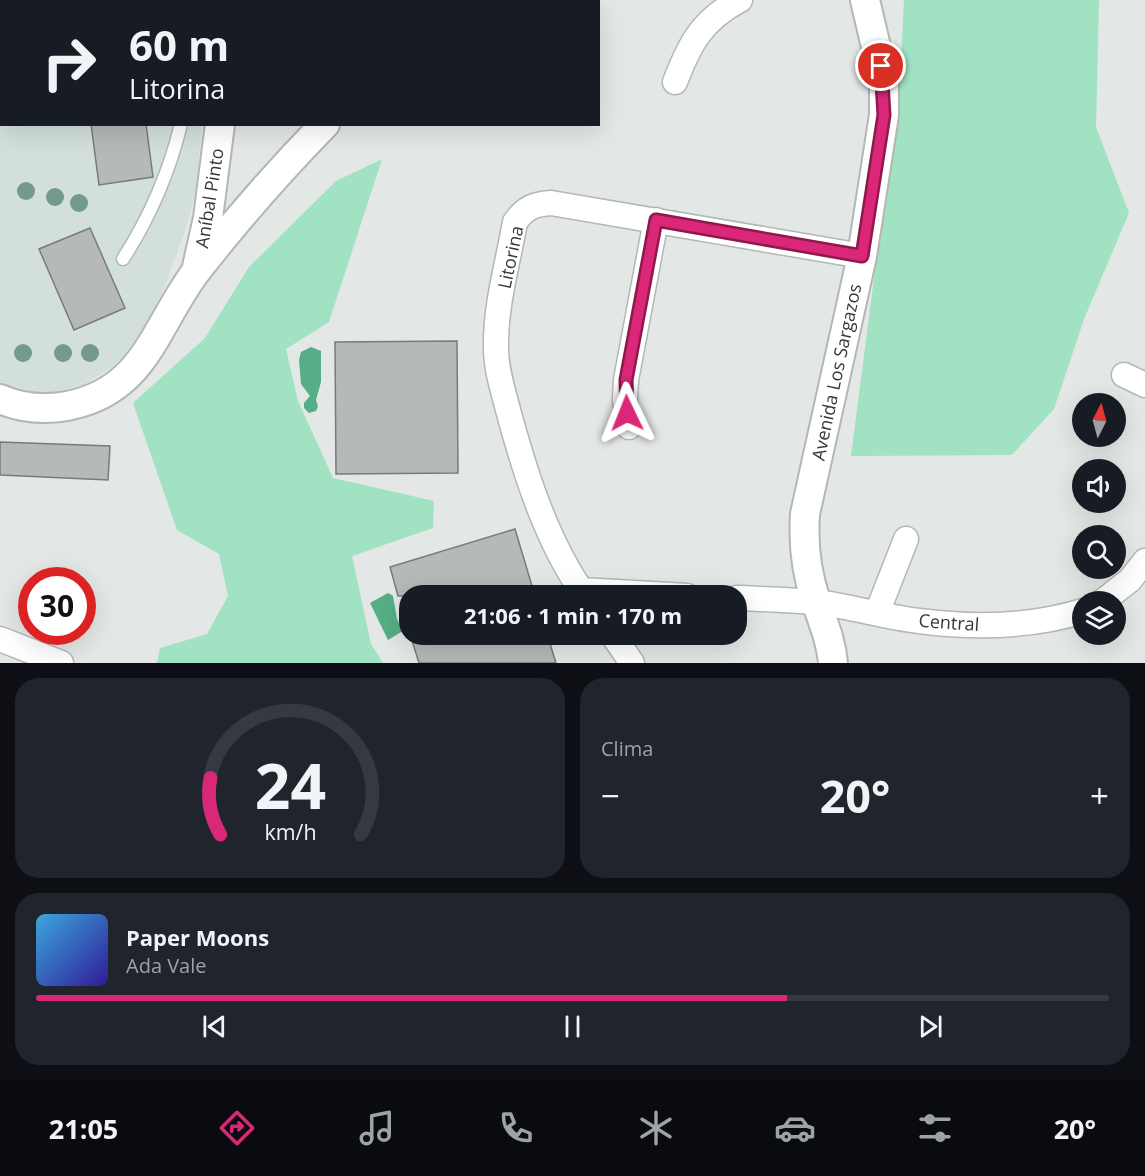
<!DOCTYPE html>
<html lang="es">
<head>
<meta charset="utf-8">
<style>
  :root { --surface:#171b24; --page:#20242c; --text:#f1f3f6; --muted:#9ea1a6; --line:#363941; --accent:#db2777 }
  body { margin:0; font-family:"Open Sans",sans-serif; background:var(--page); color:var(--text); height:100vh; display:flex; flex-direction:column; font-size:22px; white-space:nowrap }
  * { box-sizing:border-box; margin:0 }
  p { font-size:20px; color:var(--muted) }
  .icon { flex:none; width:33px; height:33px; fill:none; stroke:currentColor; stroke-width:2; stroke-linecap:round; stroke-linejoin:round }
  .map { position:relative; height:663px; overflow:hidden }
  .panel { display:flex; flex-direction:column; gap:15px; padding:15px; background:#0d0f14; flex:1 }
  .panel>* { flex:none }
  .banner { position:absolute; left:0px; top:0px; width:600px; height:126px; box-shadow:0 6px 24px #0002; background:#171b24; color:var(--text); overflow:hidden }
  .needle { width:39px; rotate:6deg }
  .fabs { position:absolute; left:1072px; top:393px; display:grid; gap:12px }
  .fabs a { display:grid; place-items:center; width:54px; height:54px; border-radius:50%; background:var(--surface); box-shadow:0 6px 24px #0002; font-size:30px }
  .speed { position:absolute; left:18px; top:567px; display:flex; gap:12px; font-size:30px; font-weight:700; text-align:center }
  .speed>* { display:grid; place-content:center; width:78px; height:78px; border-radius:50%; background:var(--surface); box-shadow:0 6px 24px #0002; line-height:1 }
  .speed .limit { border:9px solid #d22; background:#fff; color:#111 }
  .pin { position:absolute; display:grid; place-items:center; width:51px; height:51px; color:#fff; margin:-26px; border:3px solid #fff; border-radius:50%; box-shadow:0 2px 6px #0007 }
  .me { position:absolute; width:66px; margin:-33px; rotate:358deg; stroke-linejoin:round; filter:drop-shadow(0 0 4px #0008) }
  .turn { display:flex; align-items:center; gap:21px; height:126px; padding:0 30px; font-size:27px }
  .turn .icon { width:78px; height:78px; stroke-width:2.5 }
  .turn b { display:block; font-size:42px; line-height:51px }
  .big { font-size:45px; font-weight:700; line-height:1.1 }
  .panel .card { flex:1; display:flex; flex-direction:column; justify-content:center; gap:9px; min-width:0; padding:0 21px; border-radius:24px; background:var(--page) }
  .panel .dial { align-items:center; gap:0 }
  .dial svg { height:156px; overflow:visible; fill:none; stroke:var(--line); stroke-width:7; stroke-linecap:round; text-anchor:middle }
  .dial text { fill:var(--text); stroke:none }
  .song { display:flex; align-items:center; gap:18px }
  .cover { width:72px; height:72px; border-radius:9px; background:linear-gradient(135deg,hsl(200 70% 55%),hsl(250 70% 35%)) }
  .played { height:6px; border-radius:3px; background:linear-gradient(90deg,var(--accent) 70%,var(--line) 70%) }
  .keys { display:flex; justify-content:space-around; direction:ltr }
  .heat { display:flex; justify-content:space-between; align-items:center; font-size:33px; direction:ltr }
  .panel .tiles { flex:1; display:grid; gap:15px; grid-template-columns:1fr 1fr }
  .card:last-child { grid-column:span 2 }
  .trip { position:absolute; left:399px; top:585px; width:348px; height:60px; border-radius:24px; background:var(--surface); box-shadow:0 6px 24px #0002; font-weight:700; line-height:60px; text-align:center }
  .menu { display:flex; height:96px; justify-content:space-around; align-items:center; background:#090b0e; color:var(--muted) }
  .menu .icon { width:42px; height:42px }
  .menu .active { color:var(--accent) }
  .menu b { font-size:27px; color:var(--text) }
  .map>svg:first-child { display:block }
  .built { fill:#d3e0d9 }
  .green { fill:#a0e2c1 }
  .water { fill:#56ae86 }
  .building { fill:#b5b9b7; stroke:#777b79; stroke-width:1.5 }
  .lines { fill:none; stroke-linecap:round; stroke-linejoin:round }
  .service-casing { stroke:#b3b7b5; stroke-width:15 }
  .minor-casing { stroke:#b3b7b5; stroke-width:27 }
  .tertiary-casing { stroke:#b3b7b5; stroke-width:32 }
  .service { stroke:#fff; stroke-width:12 }
  .minor { stroke:#fff; stroke-width:24 }
  .tertiary { stroke:#fff; stroke-width:28 }
  .tree { fill:#739a8a }
  .route-casing { stroke:#8e194d; stroke-width:15 }
  .route { stroke:#db2777; stroke-width:10 }
  .labels { text-anchor:middle; dominant-baseline:central; stroke-width:4.5; stroke-linejoin:round; paint-order:stroke }
  .street-label { font-size:18px; fill:#363837; stroke:#fff }
</style>
</head>
<body>
<div class="map">
<svg width="1145" height="663" viewBox="0 0 1145 663">
  <rect width="100%" height="100%" fill="#e3e7e5"/>
  <!-- built -->
  <path class="built" d="M0,0H207L2,2V124L202,125L196,188L188,223L163,291L146,324L125,355L113,366L85,384L54,392H34L0,383Z"/>
  <!-- green -->
  <path class="green" d="M904,0H1099L1096,127L1129,213L1084,319L1054,409L1012,455L851,456L900,77Z
    M382,159L329,322L286,349L298,401L333,478L434,501L433,528L352,556L371,644L383,663H157L160,648L207,634L228,596L219,554L177,530L133,403L205,338L249,267L336,181Z"/>
  <!-- water -->
  <path class="water" d="M311,347L321,351V382L316,400L318,406L316,411L309,413L304,408V403L310,396L301,384L299,360L301,352Z
    M388,593L393,596L397,619L403,631L388,640L370,603Z"/>
  <!-- building -->
  <path class="building" d="M91,124H146L153,177L99,185Z
    M90,228L125,308L74,330L39,249Z
    M457,341L458,473L336,474L335,342Z
    M0,442L110,446L108,480L0,475Z
    M515,529L535,596H398L390,567Z
    M410,634H547L556,663H419Z"/>
  <g class="lines">
    <defs>
      <path id="service" d="M123,259C150,217 169,173 181,124"/>
      <path id="minor" d="M675,82C690,43 702,20 740,0
        M1124,375L1145,385
        M629,427L625,400L626,380L656,220
        M581,590L687,596
        M585,596C546,541 524,470 507,406C502,387 496,368 496,348C495,306 508,263 515,222C525,208 534,204 551,203L862,256
        M736,598C762,599 789,600 815,602C850,606 884,617 919,621C973,628 1031,627 1083,611
        M1102,602L1130,580L1145,561
        M877,613L906,539
        M612,634L632,663
        M0,639L61,663"/>
      <path id="tertiary" d="M224,2V0
        M518,2L520,0
        M197,267L208,218L220,124
        M0,399C21,408 45,410 67,406C147,391 155,324 198,269C237,219 280,170 325,124
        M833,663C831,640 823,623 816,601C806,572 803,544 805,514L862,256L884,115V81L865,0"/>
    </defs>
    <!-- service casing -->
    <use href="#service" class="service-casing"/>
    <!-- minor casing -->
    <use href="#minor" class="minor-casing"/>
    <!-- tertiary casing -->
    <use href="#tertiary" class="tertiary-casing"/>
    <!-- service -->
    <use href="#service" class="service"/>
    <!-- minor -->
    <use href="#minor" class="minor"/>
    <!-- tertiary -->
    <use href="#tertiary" class="tertiary"/>
  </g>
  <!-- trees -->
  <g class="tree">
    <circle cx="26" cy="191" r="9"/>
    <circle cx="55" cy="197" r="9"/>
    <circle cx="79" cy="203" r="9"/>
    <circle cx="23" cy="353" r="9"/>
    <circle cx="63" cy="353" r="9"/>
    <circle cx="90" cy="353" r="9"/>
  </g>
  <g class="lines">
    <defs>
      <path id="route" d="M627,413L626,380L656,220L862,256L884,115L881,66"/>
    </defs>
    <!-- route casing -->
    <use href="#route" class="route-casing"/>
    <!-- route -->
    <use href="#route" class="route"/>
  </g>
  <g class="labels">
    <!-- street labels -->
    <g class="street-label">
      <text transform="translate(209 198) rotate(-81)">Aníbal Pinto</text>
      <text transform="translate(510 257) rotate(-78)">Litorina</text>
      <text transform="translate(836 372) rotate(-78)">Avenida Los Sargazos</text>
      <text transform="translate(949 622) rotate(4)">Central</text>
    </g>
  </g>
</svg>
<div class="fabs">
<a><svg class="needle" viewBox="-14 -14 28 28"><path d="M0-13l5 13h-10z" fill="#e53935"/><path d="M0 13l5-13h-10z" fill="#9ea1a6"/></svg></a>
<a><svg class="icon" aria-label="sound" viewBox="0 0 24 24"><path d="M4 9h4l5-4v14l-5-4H4zM17 9q2 3 0 6"/></svg></a>
<a><svg class="icon" aria-label="search" viewBox="0 0 24 24"><circle cx="10" cy="10" r="6"/><path d="M15 15l6 6"/></svg></a>
<a><svg class="icon" aria-label="layers" viewBox="0 0 24 24"><path d="M12 4l9 5-9 5-9-5zM3 14l9 5 9-5"/></svg></a>
</div>
<div class="speed"><div class="limit">30</div></div>
<div class="pin" style="left:881px;top:66px;background:#d93025"><svg class="icon" aria-label="arrive" viewBox="0 0 24 24"><path d="M6 21V4h12l-3 4 3 4H6"/></svg></div>
<svg class="me" style="left:627px;top:413px" viewBox="-20 -20 40 40"><path d="M0-17L14 15 0 8-14 15z" fill="#db2777" stroke="#fff" stroke-width="4"/></svg>
<div class="trip">21:06 · 1 min · 170 m</div>
<div class="banner">
<div class="turn"><svg class="icon" aria-label="right" viewBox="0 0 24 24"><path d="M7 20v-9h11M14 6l5 5-5 5"/></svg><div><b>60 m</b>Litorina</div></div>
</div>
</div>
<section class="panel">
<div class="tiles">
<div class="card dial"><svg viewBox="0 0 100 80">
<path d="M14 69A42 42 0 1 1 86 69"/>
<path d="M14 69A42 42 0 0 1 9 40" stroke="#db2777"/>
<text x="50" y="56" font-size="32" font-weight="700">24</text>
<text x="50" y="72" font-size="11">km/h</text>
</svg></div>
<div class="card"><p>Clima</p>
<div class="heat"><a>−</a><b class="big">20°</b><a>+</a></div>
</div>
<div class="card">
<div class="song"><i class="cover"></i><div><b>Paper Moons</b><p>Ada Vale</p></div></div>
<div class="played"></div>
<div class="keys"><svg class="icon" aria-label="previous" viewBox="0 0 24 24"><path d="M18 5L8 12l10 7zM5 5v14"/></svg><svg class="icon" aria-label="pause" viewBox="0 0 24 24"><path d="M8 5v14M16 5v14"/></svg><svg class="icon" aria-label="next" viewBox="0 0 24 24"><path d="M6 5l10 7-10 7zM19 5v14"/></svg></div>
</div>
</div>
</section>
<nav class="menu">
<b>21:05</b>
<svg class="icon active" aria-label="directions" viewBox="0 0 24 24"><path d="M12 3l9 9-9 9-9-9zM9 14v-3h6M13 9l2 2-2 2"/></svg>
<svg class="icon" aria-label="music" viewBox="0 0 24 24"><path d="M9 18V5l10-2v13"/><circle cx="6" cy="18" r="3"/><circle cx="16" cy="16" r="3"/></svg>
<svg class="icon" aria-label="phone" viewBox="0 0 24 24"><path d="M5 4h4l2 5-3 2q2 4 5 5l2-3 5 2v4C11 20 4 13 5 4z"/></svg>
<svg class="icon" aria-label="climate" viewBox="0 0 24 24"><path d="M12 3v18M4 7l16 10M4 17L20 7"/></svg>
<svg class="icon" aria-label="car" viewBox="0 0 24 24"><path d="M5 17H2v-5l4-1 3-4h7l3 4 3 1v5h-3M9 17h6M6 11h13"/><circle cx="7" cy="17" r="2"/><circle cx="17" cy="17" r="2"/></svg>
<svg class="icon" aria-label="filters" viewBox="0 0 24 24"><path d="M4 7h16M4 17h16"/><circle cx="9" cy="7" r="2"/><circle cx="15" cy="17" r="2"/></svg>
<b>20°</b>
</nav>
</body>
</html>
